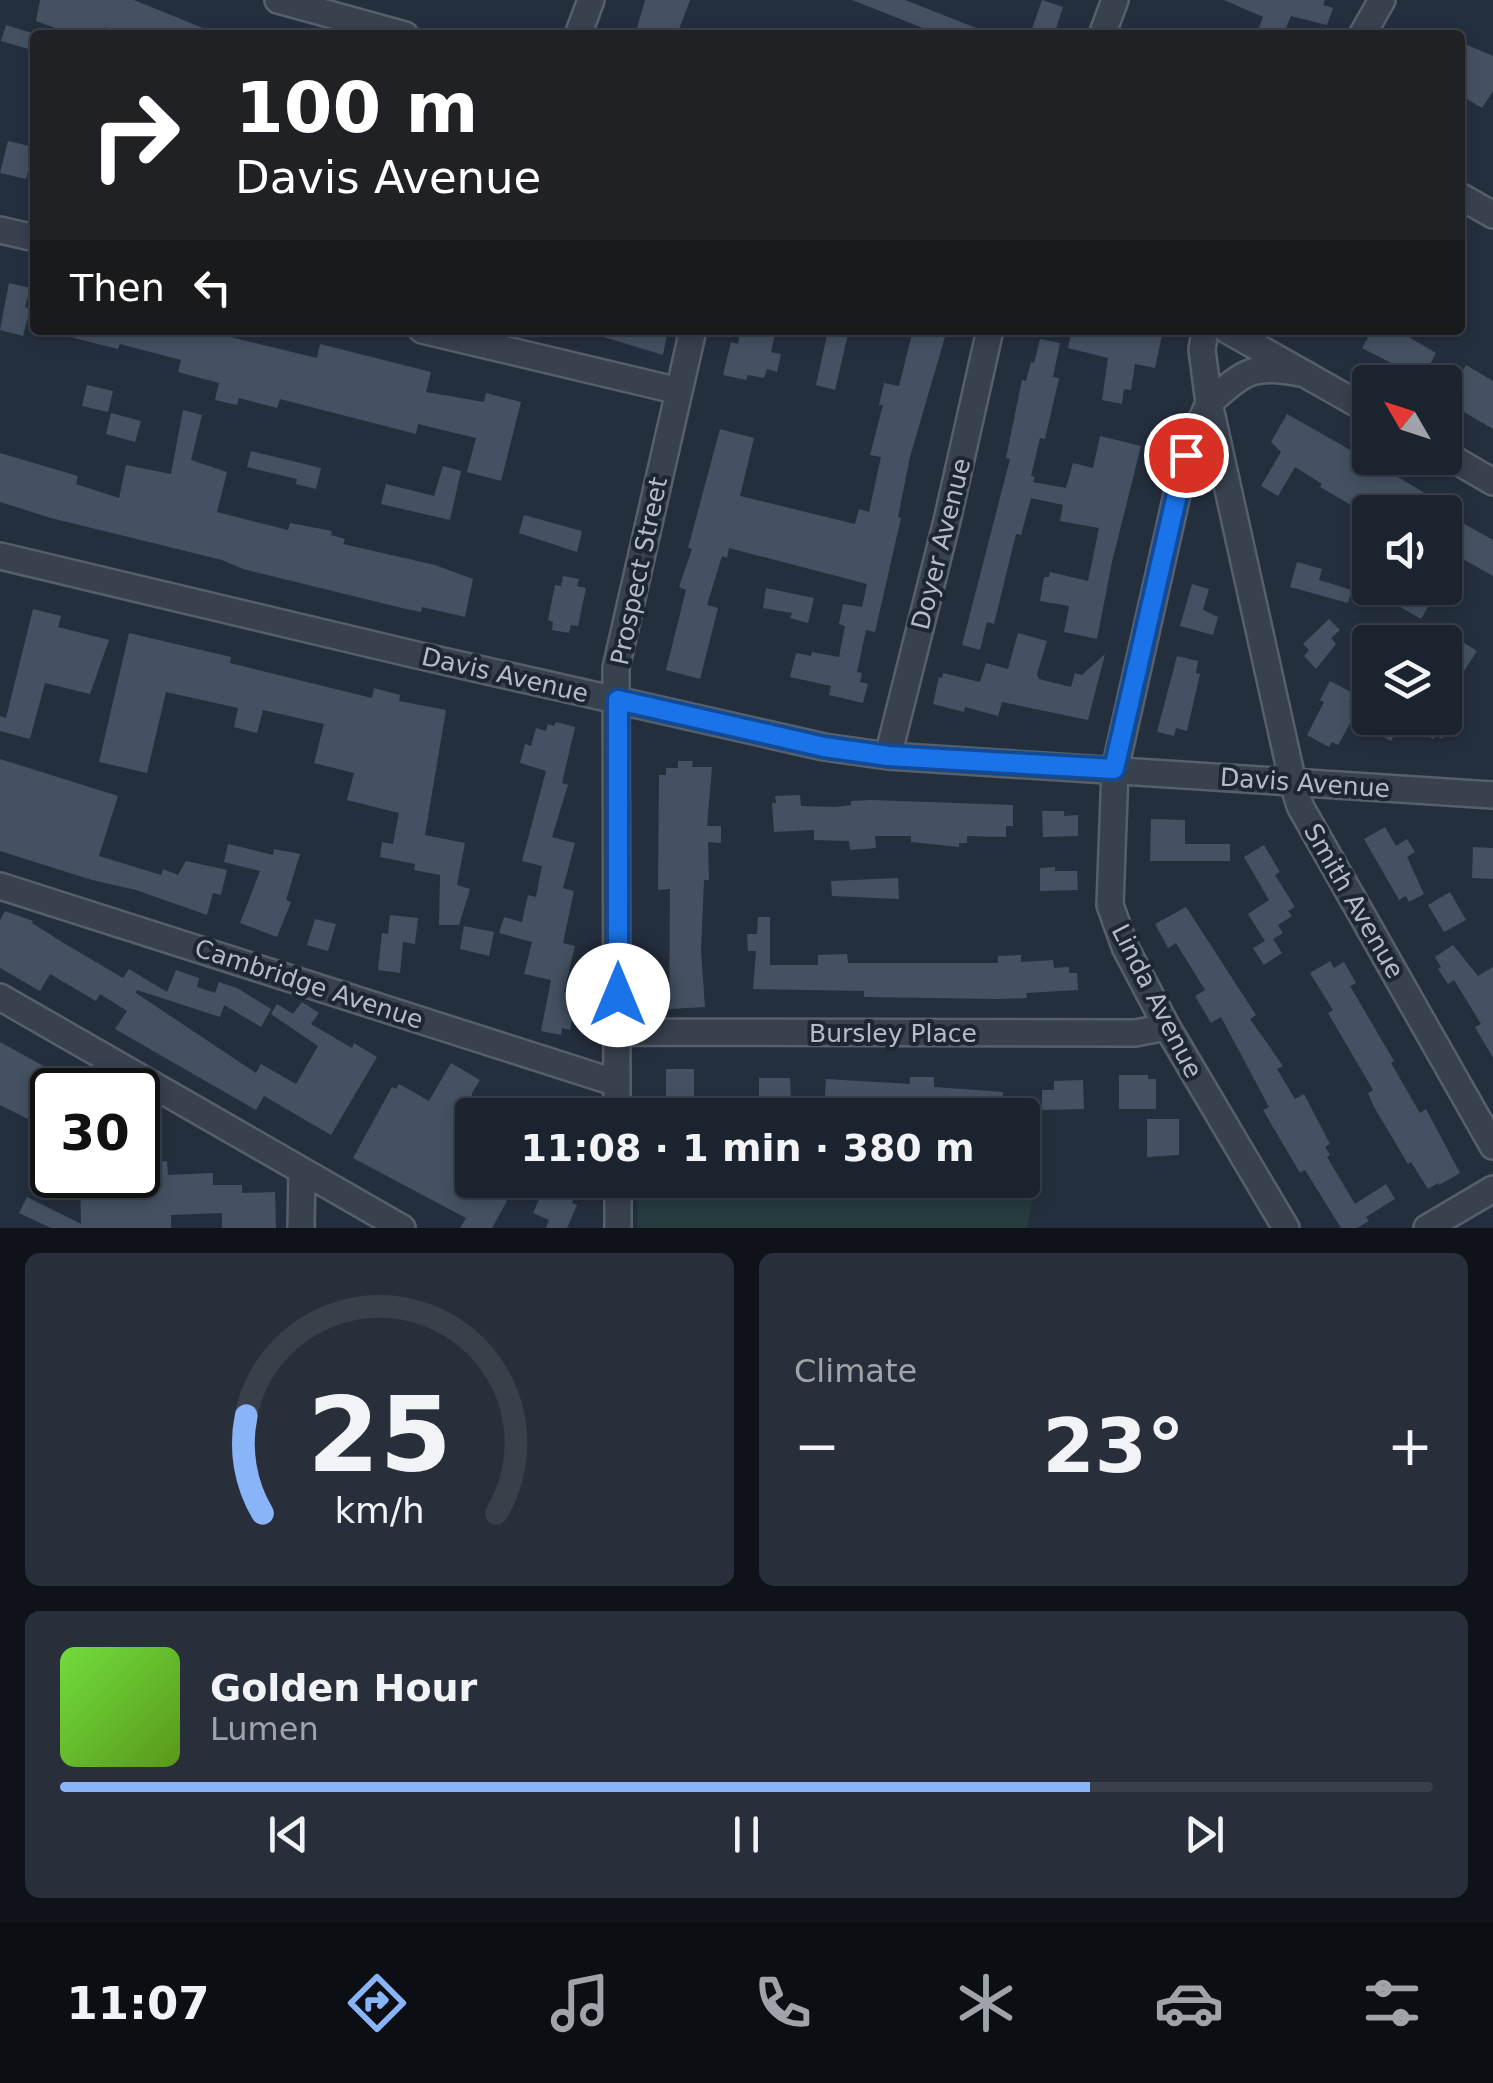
<!DOCTYPE html>
<html lang="en">
<head>
<meta charset="utf-8">
<style>
  :root { --surface:#1b232e; --page:#282f3a; --text:#f1f3f6; --muted:#a0a4aa; --line:#39404a; --accent:#8ab4f8 }
  body { margin:0; font-family:"DejaVu Sans",sans-serif; background:var(--page); color:var(--text); height:100vh; display:flex; flex-direction:column; font-size:38px; white-space:nowrap }
  * { box-sizing:border-box; margin:0 }
  p { font-size:32px; color:var(--muted) }
  .icon { flex:none; width:55px; height:55px; fill:none; stroke:currentColor; stroke-width:2; stroke-linecap:round; stroke-linejoin:round }
  .map { position:relative; height:1228px; overflow:hidden }
  .drawer { display:flex; flex-direction:column; gap:25px; padding:25px; background:#0f1319; flex:1 }
  .drawer>* { flex:none }
  .hud { position:absolute; left:30px; top:30px; width:1435px; height:305px; border-radius:10px; box-shadow:0 5px 15px #0003,0 0 0 2px var(--line); background:#202124; color:#fff; overflow:hidden }
  .needle { width:65px; rotate:309deg }
  .tools { position:absolute; left:1352px; top:365px; display:grid; gap:20px }
  .tools a { display:grid; place-items:center; width:110px; height:110px; border-radius:10px; background:var(--surface); box-shadow:0 5px 15px #0003,0 0 0 2px var(--line); font-size:50px }
  .speed { position:absolute; left:30px; top:1068px; display:flex; gap:20px; font-size:50px; font-weight:700; text-align:center }
  .speed>* { display:grid; place-content:center; width:130px; height:130px; border-radius:50%; background:var(--surface); box-shadow:0 5px 15px #0003,0 0 0 2px var(--line); line-height:1 }
  .speed .limit { border:5px solid #111; border-radius:15px; background:#fff; color:#111 }
  .pin { position:absolute; display:grid; place-items:center; width:85px; height:85px; color:#fff; margin:-42px; border:5px solid #fff; border-radius:50%; box-shadow:0 2px 10px #0007 }
  .me { position:absolute; width:110px; margin:-55px; rotate:0deg; stroke-linejoin:round; filter:drop-shadow(0 0 8px #0008) }
  .turn { display:flex; align-items:center; gap:35px; height:210px; padding:0 40px; font-size:45px }
  .turn .icon { width:130px; height:130px; stroke-width:2.5 }
  .turn b { display:block; font-size:70px; line-height:85px }
  .then { display:flex; align-items:center; height:95px; padding:0 40px; background:#0003; gap:20px; font-size:38px }
  .big { font-size:75px; font-weight:700; line-height:1.1 }
  .drawer .card { flex:1; display:flex; flex-direction:column; justify-content:center; gap:15px; min-width:0; padding:0 35px; border-radius:15px; background:var(--page) }
  .drawer .dial { align-items:center; gap:0 }
  .dial svg { height:260px; overflow:visible; fill:none; stroke:var(--line); stroke-width:7; stroke-linecap:round; text-anchor:middle }
  .dial text { fill:var(--text); stroke:none }
  .song { display:flex; align-items:center; gap:30px }
  .cover { width:120px; height:120px; border-radius:15px; background:linear-gradient(135deg,hsl(100 70% 55%),hsl(90 70% 35%)) }
  .played { height:10px; border-radius:5px; background:linear-gradient(90deg,var(--accent) 75%,var(--line) 75%) }
  .keys { display:flex; justify-content:space-around; direction:ltr }
  .heat { display:flex; justify-content:space-between; align-items:center; font-size:55px; direction:ltr }
  .drawer .tiles { flex:1; display:grid; gap:25px; grid-template-columns:1fr 1fr }
  .card:last-child { grid-column:span 2 }
  .trip { position:absolute; left:455px; top:1098px; width:585px; height:100px; border-radius:10px; background:var(--surface); box-shadow:0 5px 15px #0003,0 0 0 2px var(--line); font-weight:700; line-height:100px; text-align:center }
  .menu { display:flex; height:160px; justify-content:space-around; align-items:center; background:#0b0e12; color:var(--muted) }
  .menu .icon { width:70px; height:70px }
  .menu .on { color:var(--accent) }
  .menu b { font-size:45px; color:var(--text) }
  .map>svg:first-child { display:block }
  .green { fill:#263c3f }
  .building { fill:#455162 }
  .lines { fill:none; stroke-linecap:round; stroke-linejoin:round }
  .minor-casing { stroke:#565f6c; stroke-width:30 }
  .minor { stroke:#38414e; stroke-width:25 }
  .route-casing { stroke:#114b97; stroke-width:25 }
  .route { stroke:#1a73e8; stroke-width:18 }
  .labels { text-anchor:middle; dominant-baseline:central; stroke-width:8; stroke-linejoin:round; paint-order:stroke }
  .street-label { font-size:25px; fill:#b4bcc9; stroke:#1d2633 }
</style>
</head>
<body>
<div class="map">
<svg width="1493" height="1228" viewBox="0 0 1493 1228">
  <rect width="100%" height="100%" fill="#242f3e"/>
  <!-- green -->
  <path class="green" d="M649,1180H909L938,1188L1034,1190L1027,1228H637L638,1182Z"/>
  <!-- building -->
  <path class="building" d="M40,0H134L220,35H124L105,27L102,35H74L36,21Z
    M645,0H690L677,35H635Z
    M852,0H905L994,35H926L928,30Z
    M1042,0L1063,7L1054,35H1034L1036,30L1032,29Z
    M1224,0H1325L1323,5L1333,8L1327,25L1291,16L1283,35H1256L1263,17Z
    M6,25L35,34V51L1,41Z
    M1460,42L1493,56V91L1482,108L1460,95Z
    M8,141L29,146L28,150L33,152L26,179L0,173Z
    M9,283L30,288L25,307L30,309L23,336L0,330Z
    M67,330H202L317,358L320,344L431,372L426,392L484,402L486,393L521,402L501,481L467,472L476,438L418,424L416,434L280,399L277,408L239,398L237,405L215,400L219,383L178,372L181,360L120,344L118,349L66,336Z
    M598,330H668L663,355L597,335Z
    M741,330H776L771,352L781,354L777,372L767,369L764,378L748,375L746,380L723,375L731,342L738,344Z
    M828,330L848,334L835,390L816,385Z
    M913,330H947L910,457L898,517L901,518L875,632L866,630L857,672L862,673L860,682L868,684L863,703L829,695L831,686L790,677L796,653L811,656L812,652L839,657L845,626L839,624L843,604L862,607L867,584L729,548L727,558L722,556L707,605L718,608L700,679L666,670L686,590L679,587L692,549L688,548L720,429L754,438L740,496L855,524L859,509L869,512L881,457L870,455L883,405H879L884,383L899,386Z
    M1072,330H1135L1162,335L1155,368L1135,364L1131,390L1124,389L1122,404L1102,400L1108,358L1068,348Z
    M1372,330H1397L1436,353L1422,379L1362,348Z
    M1040,339L1060,343L1053,377L1059,378L1045,439L1040,438L1031,476L1035,477L1033,482L1066,488L1073,463L1093,468L1100,436L1141,446L1112,562L1097,639L1064,632L1069,606L1040,601L1044,577H1049L1050,572L1088,581L1099,528L1060,521L1063,505L1031,498L1021,535L1016,534L994,624L987,622L980,650L962,645L1010,459L1006,458L1022,380L1026,381L1031,362L1034,363Z
    M1466,365L1493,381V429L1445,401Z
    M87,385L113,391L108,412L82,406Z
    M183,410L202,415L191,460L227,472L217,512L288,530L290,523L332,531L331,535L345,539L343,544L435,565L473,579L465,617L422,607L421,612L402,608L243,569L222,560L51,518L0,502V453L78,476L76,484L119,498L126,465L171,474Z
    M111,413L141,421L135,442L106,434Z
    M1287,414L1403,480L1426,494L1424,498L1450,512H1370V516L1320,487L1322,484L1295,467L1278,496L1261,486L1281,452L1271,442Z
    M251,451L321,468L316,489L296,484L297,479L247,467Z
    M443,466L461,471L450,520L381,504L386,484L434,496Z
    M1445,513L1493,540V576L1445,549Z
    M524,515L582,531L577,552L519,533Z
    M1297,562L1322,569L1319,580L1352,590L1348,603L1290,587Z
    M563,576L579,579L577,586L586,588L578,626L571,625L569,633L552,630L553,622L548,620L555,585L561,586Z
    M1192,584L1209,589L1203,610L1218,617L1213,635L1180,626Z
    M766,588L814,598L808,623L790,618L792,613L763,608Z
    M1367,588H1402L1430,603L1421,619Z
    M33,609L61,616L58,627L109,640L90,694L45,683L30,739L0,731V716L6,718Z
    M1329,619L1340,630L1331,638L1336,644L1316,669L1304,656L1309,650L1303,644Z
    M129,633L231,657L230,663L372,698L374,688L400,695L399,701L446,710L425,835L465,843L457,885L470,889L459,925H439L440,875L414,870L415,864L380,857L382,842L393,844L399,813L347,800L354,773L314,763L324,724L263,710L257,733L234,727L238,708L166,692L147,773L99,762Z
    M1018,633L1047,641L1037,674L1039,679L1071,687L1075,673L1082,675L1105,654L1088,720L1002,702L998,716L965,707L964,712L933,704L939,677L942,678L943,673L980,682L986,663L1008,669Z
    M1458,639L1477,651L1464,671L1445,658Z
    M1177,656L1198,661L1196,673L1200,674L1187,731L1176,728L1174,736L1157,732Z
    M1330,681L1353,693L1349,702L1358,708L1353,718H1455L1442,739L1436,735L1433,739L1402,720L1391,741L1352,720L1338,745L1332,742L1329,747L1307,735L1324,702L1320,700Z
    M556,722L575,727L562,783L568,785L552,837L575,843L563,888L574,891L563,943L575,946L564,992L578,995L570,1030L562,1028L561,1035L541,1031L551,980L524,974L532,942L499,933L504,917L522,922L528,895L536,897L542,866L522,861L546,771L520,763L525,744L531,746L536,728L546,731L548,724L554,726Z
    M0,759L118,796L99,856L161,875L163,869L178,875L186,861L227,870L221,895L213,893L207,915L136,890L92,880L0,851Z
    M678,761H693L692,767H712L707,826H721V843L708,842L709,880H704L701,951L705,1007L669,1009L670,889L658,890L659,775H666V768H678Z
    M800,795L801,806L836,807L851,805V801L871,800L1013,805V826H1006V837L967,836V843H959V847L911,842V836H875L876,848L850,850L849,841L814,840V830L774,832L772,803H776L775,796Z
    M1042,811H1064V816L1078,815V836L1043,837Z
    M1151,819L1185,820V844H1230V861H1150Z
    M1385,827L1396,846L1407,839L1415,852L1407,857L1424,894L1409,902L1406,896L1399,900L1364,839Z
    M228,844L273,855L274,849L300,854L286,900L291,902L277,937L240,923L260,871L224,862Z
    M1264,845L1280,872L1275,875L1295,907L1288,911L1292,916L1278,925L1283,933L1273,939L1282,953L1264,965L1253,948L1265,941L1248,914L1269,900L1244,857Z
    M1473,847L1493,848V879L1472,878Z
    M1055,867V871H1077L1078,890L1040,891V868Z
    M898,878L899,899L832,896L831,881Z
    M1450,892L1466,920L1444,932L1428,905Z
    M1186,907L1256,1015L1250,1019L1283,1066L1277,1069L1295,1099L1304,1094L1330,1144L1325,1147L1330,1155L1327,1157L1355,1204L1386,1184L1395,1199L1366,1217L1369,1221L1357,1228H1341L1305,1170L1300,1173L1263,1110L1269,1107L1221,1017L1211,1023L1195,996L1205,990L1176,943L1168,948L1155,924Z
    M5,911L33,921L32,923L67,945L123,978L129,969L167,992L176,970L199,978L197,987L215,993L219,982L237,988L271,1009L261,1027L224,1005L220,1017L137,990L136,993L256,1073L261,1064L296,1084L318,1046L271,1014L277,1004L293,1014L302,1002L319,1013L311,1024L352,1048L354,1043L377,1057L331,1135L264,1096L256,1110L115,1029L127,1011L100,994L96,1001L50,974L40,991L0,968V920Z
    M390,915L418,918L415,944L403,942L400,973L378,970L382,933L388,934Z
    M758,917H770V965H818V955L847,954L848,963H998V956L1021,955V962L1053,960L1054,968L1069,967V973H1077L1078,990L1026,993L1027,998L999,999L864,997V991L753,989L756,951H748L747,934H757Z
    M315,919L336,924L328,951L307,945Z
    M464,926L494,932L489,956L460,949Z
    M1453,945L1478,976L1493,967V1058L1475,1027L1481,1024L1454,980L1448,984L1438,969L1441,967L1435,957Z
    M1330,961L1334,968L1344,962L1356,983L1350,986L1394,1061L1391,1063L1420,1113L1426,1109L1460,1173L1439,1185L1438,1183L1428,1189L1411,1162L1408,1164L1374,1107L1368,1093L1373,1090L1328,1013L1333,1010L1310,973Z
    M0,1042L58,1074L34,1122L0,1105Z
    M451,1063L480,1080L472,1093V1166L466,1178L507,1201L492,1228H460L466,1218L353,1158L392,1087L396,1089L399,1084L429,1101Z
    M666,1069H694V1107H666Z
    M1119,1075H1148V1079H1156V1109H1119Z
    M910,1077H934V1087L1003,1092L1002,1112L918,1115L910,1113V1109L879,1108V1115H824L826,1079L910,1084Z
    M759,1078H790L791,1101L759,1100Z
    M1083,1080L1084,1109L1042,1110V1090H1054V1081Z
    M544,1097L590,1113L589,1115H538Z
    M1147,1119H1179V1155L1147,1157Z
    M167,1161L168,1175L213,1173V1185H242V1193L275,1192L276,1228H222V1213L171,1215V1228H51L19,1213L27,1197L81,1224L80,1177L132,1176L138,1175V1163Z
    M548,1180H570L562,1192L574,1197L572,1203L577,1205L567,1228H546L549,1220L533,1213Z"/>
  <g class="lines">
    <defs>
      <path id="minor" d="M278,0L405,35
        M578,35L591,0
        M1102,35L1115,0
        M1362,35L1382,0
        M1460,196L1493,215
        M0,230L35,238
        M422,330L679,391
        M1205,330L1202,350L1209,403L1186,455L1115,769L1110,905L1125,947L1167,1027L1286,1228
        M1227,330L1370,411
        M1305,374C1254,364 1247,369 1209,403L1293,783L1300,806L1493,1146
        M1445,454L1493,482
        M0,556L421,656L824,747L888,756L1493,795
        M888,756L947,521L990,330
        M0,886L617,1083
        M0,997L402,1228
        M619,1032L1135,1033L1167,1027
        M617,1115L616,668L693,330
        M618,1180V1228
        M301,1228L302,1171
        M1427,1228L1493,1189"/>
    </defs>
    <!-- minor casing -->
    <use href="#minor" class="minor-casing"/>
    <!-- minor -->
    <use href="#minor" class="minor"/>
  </g>
  <g class="lines">
    <defs>
      <path id="route" d="M618,995V700L824,747L888,756L1114,769L1186,455"/>
    </defs>
    <!-- route casing -->
    <use href="#route" class="route-casing"/>
    <!-- route -->
    <use href="#route" class="route"/>
  </g>
  <g class="labels">
    <!-- street labels -->
    <g class="street-label">
      <text transform="translate(941 544) rotate(-76)">Doyer Avenue</text>
      <text transform="translate(639 571) rotate(-78)">Prospect Street</text>
      <text transform="translate(505 675) rotate(13)">Davis Avenue</text>
      <text transform="translate(1305 783) rotate(4)">Davis Avenue</text>
      <text transform="translate(1354 901) rotate(60)">Smith Avenue</text>
      <text transform="translate(309 984) rotate(18)">Cambridge Avenue</text>
      <text transform="translate(1157 1001) rotate(63)">Linda Avenue</text>
      <text x="893" y="1033">Bursley Place</text>
    </g>
  </g>
</svg>
<div class="tools">
<a><svg class="needle" viewBox="-14 -14 28 28"><path d="M0-13l5 13h-10z" fill="#e53935"/><path d="M0 13l5-13h-10z" fill="#a0a4aa"/></svg></a>
<a><svg class="icon" aria-label="sound" viewBox="0 0 24 24"><path d="M4 9h4l5-4v14l-5-4H4zM17 9q2 3 0 6"/></svg></a>
<a><svg class="icon" aria-label="layers" viewBox="0 0 24 24"><path d="M12 4l9 5-9 5-9-5zM3 14l9 5 9-5"/></svg></a>
</div>
<div class="speed"><div class="limit">30</div></div>
<div class="pin" style="left:1186px;top:455px;background:#d93025"><svg class="icon" aria-label="arrive" viewBox="0 0 24 24"><path d="M6 21V4h12l-3 4 3 4H6"/></svg></div>
<svg class="me" style="left:618px;top:995px" viewBox="-20 -20 40 40"><circle r="19" fill="#fff"/><path d="M0-13L10 11 0 6-10 11z" fill="#1a73e8"/></svg>
<div class="trip">11:08 · 1 min · 380 m</div>
<div class="hud">
<div class="turn"><svg class="icon" aria-label="right" viewBox="0 0 24 24"><path d="M7 20v-9h11M14 6l5 5-5 5"/></svg><div><b>100 m</b>Davis Avenue</div></div>
<div class="then">Then<svg class="icon" aria-label="left" viewBox="0 0 24 24"><path d="M17 20v-9H6M10 6l-5 5 5 5"/></svg></div>
</div>
</div>
<section class="drawer">
<div class="tiles">
<div class="card dial"><svg viewBox="0 0 100 80">
<path d="M14 69A42 42 0 1 1 86 69"/>
<path d="M14 69A42 42 0 0 1 9 39" stroke="#8ab4f8"/>
<text x="50" y="56" font-size="32" font-weight="700">25</text>
<text x="50" y="72" font-size="11">km/h</text>
</svg></div>
<div class="card"><p>Climate</p>
<div class="heat"><a>−</a><b class="big">23°</b><a>+</a></div>
</div>
<div class="card">
<div class="song"><i class="cover"></i><div><b>Golden Hour</b><p>Lumen</p></div></div>
<div class="played"></div>
<div class="keys"><svg class="icon" aria-label="previous" viewBox="0 0 24 24"><path d="M18 5L8 12l10 7zM5 5v14"/></svg><svg class="icon" aria-label="pause" viewBox="0 0 24 24"><path d="M8 5v14M16 5v14"/></svg><svg class="icon" aria-label="next" viewBox="0 0 24 24"><path d="M6 5l10 7-10 7zM19 5v14"/></svg></div>
</div>
</div>
</section>
<nav class="menu">
<b>11:07</b>
<svg class="icon on" aria-label="directions" viewBox="0 0 24 24"><path d="M12 3l9 9-9 9-9-9zM9 14v-3h6M13 9l2 2-2 2"/></svg>
<svg class="icon" aria-label="music" viewBox="0 0 24 24"><path d="M9 18V5l10-2v13"/><circle cx="6" cy="18" r="3"/><circle cx="16" cy="16" r="3"/></svg>
<svg class="icon" aria-label="phone" viewBox="0 0 24 24"><path d="M5 4h4l2 5-3 2q2 4 5 5l2-3 5 2v4C11 20 4 13 5 4z"/></svg>
<svg class="icon" aria-label="climate" viewBox="0 0 24 24"><path d="M12 3v18M4 7l16 10M4 17L20 7"/></svg>
<svg class="icon" aria-label="car" viewBox="0 0 24 24"><path d="M5 17H2v-5l4-1 3-4h7l3 4 3 1v5h-3M9 17h6M6 11h13"/><circle cx="7" cy="17" r="2"/><circle cx="17" cy="17" r="2"/></svg>
<svg class="icon" aria-label="filters" viewBox="0 0 24 24"><path d="M4 7h16M4 17h16"/><circle cx="9" cy="7" r="2"/><circle cx="15" cy="17" r="2"/></svg>
</nav>
</body>
</html>
